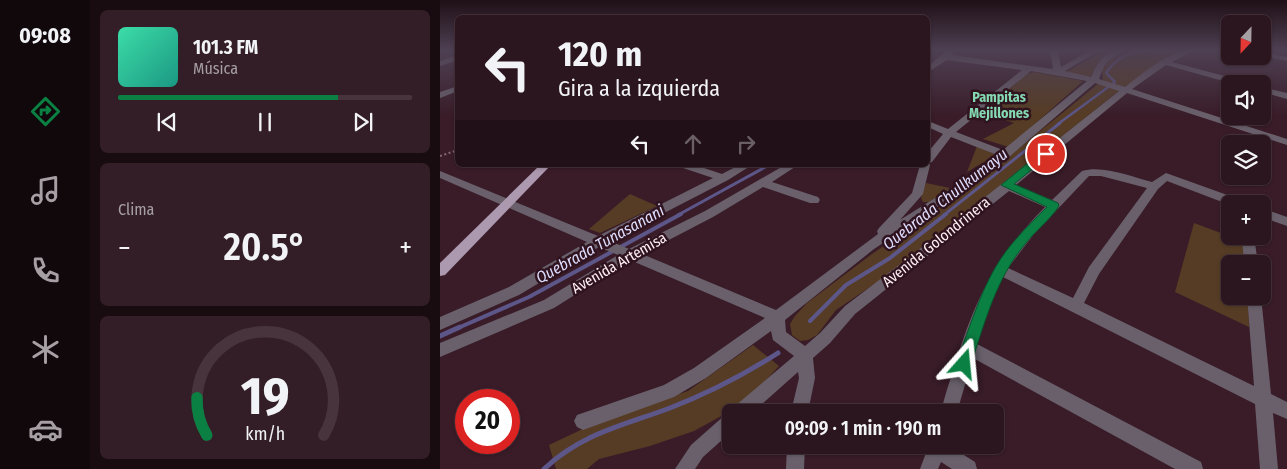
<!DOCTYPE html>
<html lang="es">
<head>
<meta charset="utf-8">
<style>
  :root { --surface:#2b151e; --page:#331e27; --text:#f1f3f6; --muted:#a69fa4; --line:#47343c; --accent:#0b8043 }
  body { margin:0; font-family:"Fira Sans Condensed",sans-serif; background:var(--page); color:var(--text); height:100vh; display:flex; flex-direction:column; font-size:19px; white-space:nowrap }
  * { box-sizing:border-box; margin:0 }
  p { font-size:16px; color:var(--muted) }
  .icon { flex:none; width:28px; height:28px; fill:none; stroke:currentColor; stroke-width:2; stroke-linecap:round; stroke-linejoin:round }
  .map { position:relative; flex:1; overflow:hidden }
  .drawer { display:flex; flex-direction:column; gap:10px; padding:10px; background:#180c10; width:350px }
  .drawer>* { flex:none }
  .hud { position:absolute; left:15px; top:15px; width:475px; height:152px; border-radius:8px; box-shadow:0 1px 4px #0004,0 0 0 1px var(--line); background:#2b151e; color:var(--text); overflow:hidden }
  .needle { width:32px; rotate:202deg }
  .fabs { position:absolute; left:781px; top:15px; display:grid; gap:10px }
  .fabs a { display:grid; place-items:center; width:50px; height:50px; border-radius:8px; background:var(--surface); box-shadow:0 1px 4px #0004,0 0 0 1px var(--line); font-size:25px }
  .speed { position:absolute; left:15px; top:389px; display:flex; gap:10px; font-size:25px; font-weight:700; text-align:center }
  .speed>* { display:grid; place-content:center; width:65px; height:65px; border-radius:50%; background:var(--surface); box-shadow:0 1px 4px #0004,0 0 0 1px var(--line); line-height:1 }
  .speed .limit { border:8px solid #d22; background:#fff; color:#111 }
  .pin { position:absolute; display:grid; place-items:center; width:42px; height:42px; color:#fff; margin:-21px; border:2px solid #fff; border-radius:50%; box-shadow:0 1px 5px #0007 }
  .me { position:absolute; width:55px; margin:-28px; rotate:18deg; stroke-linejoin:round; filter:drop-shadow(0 0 4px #0008) }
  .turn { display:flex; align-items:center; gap:18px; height:105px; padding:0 20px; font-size:22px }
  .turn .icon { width:65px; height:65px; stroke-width:2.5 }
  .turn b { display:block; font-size:35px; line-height:42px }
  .lanes { display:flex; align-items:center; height:48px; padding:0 20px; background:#0003; justify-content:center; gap:25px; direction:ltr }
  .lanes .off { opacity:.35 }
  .big { font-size:38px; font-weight:600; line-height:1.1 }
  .drawer .card { flex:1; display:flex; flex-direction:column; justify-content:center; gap:8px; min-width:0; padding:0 18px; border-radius:8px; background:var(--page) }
  .drawer .dial { align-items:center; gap:0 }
  .dial svg { height:130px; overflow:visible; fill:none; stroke:var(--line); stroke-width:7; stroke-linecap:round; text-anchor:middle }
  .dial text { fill:var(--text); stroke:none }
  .song { display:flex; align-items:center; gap:15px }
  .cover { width:60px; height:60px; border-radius:8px; background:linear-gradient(135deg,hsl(160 70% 55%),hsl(170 70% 35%)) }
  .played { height:5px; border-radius:2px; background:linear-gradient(90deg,var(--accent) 75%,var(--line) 75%) }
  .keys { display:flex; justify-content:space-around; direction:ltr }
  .heat { display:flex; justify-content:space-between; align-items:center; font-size:28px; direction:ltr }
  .trip { position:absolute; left:282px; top:404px; width:282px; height:50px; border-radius:8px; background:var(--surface); box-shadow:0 1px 4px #0004,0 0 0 1px var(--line); font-weight:600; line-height:50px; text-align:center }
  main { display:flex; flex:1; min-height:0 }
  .dock { display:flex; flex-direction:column; width:90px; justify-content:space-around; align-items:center; background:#11080c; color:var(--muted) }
  .dock .icon { width:35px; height:35px }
  .dock .on { color:var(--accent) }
  .dock b { font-size:22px; color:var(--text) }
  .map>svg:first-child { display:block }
  .green { fill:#563c24 }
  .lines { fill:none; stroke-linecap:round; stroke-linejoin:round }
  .stream-far3 { stroke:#5c5689; stroke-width:2.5 }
  .stream-far2 { stroke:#5c5689; stroke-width:3 }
  .stream-far1 { stroke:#5c5689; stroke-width:4 }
  .stream { stroke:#5c5689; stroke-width:5 }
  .path { stroke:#846c76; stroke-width:2; stroke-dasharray:2 2.5; stroke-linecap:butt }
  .minor { fill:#69606b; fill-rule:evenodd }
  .major { fill:#ac98af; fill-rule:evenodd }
  .route { fill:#0b8043; stroke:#07532c }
  .labels { text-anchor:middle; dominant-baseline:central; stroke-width:5; stroke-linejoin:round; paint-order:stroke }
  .far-neighbourhood-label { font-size:14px; font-weight:bold; fill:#84d9b2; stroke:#2f131e }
  .street-label { font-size:15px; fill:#feeef3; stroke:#2f131e }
  .water-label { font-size:16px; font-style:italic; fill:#dedcfc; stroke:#2f131e }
</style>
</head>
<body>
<main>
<nav class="dock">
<b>09:08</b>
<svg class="icon on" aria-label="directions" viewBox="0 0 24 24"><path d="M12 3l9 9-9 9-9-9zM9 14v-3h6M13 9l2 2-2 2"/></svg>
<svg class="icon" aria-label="music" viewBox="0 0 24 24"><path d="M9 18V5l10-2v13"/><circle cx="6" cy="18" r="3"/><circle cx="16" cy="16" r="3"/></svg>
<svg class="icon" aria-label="phone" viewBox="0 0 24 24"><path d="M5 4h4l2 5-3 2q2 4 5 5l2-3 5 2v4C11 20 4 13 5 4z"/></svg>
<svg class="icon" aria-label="climate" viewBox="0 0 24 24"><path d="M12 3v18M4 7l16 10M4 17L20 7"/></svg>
<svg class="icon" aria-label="car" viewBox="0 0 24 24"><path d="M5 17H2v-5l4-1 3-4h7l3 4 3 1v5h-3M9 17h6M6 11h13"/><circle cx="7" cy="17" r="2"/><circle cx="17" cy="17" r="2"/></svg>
</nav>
<section class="drawer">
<div class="card">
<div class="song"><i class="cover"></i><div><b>101.3 FM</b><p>Música</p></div></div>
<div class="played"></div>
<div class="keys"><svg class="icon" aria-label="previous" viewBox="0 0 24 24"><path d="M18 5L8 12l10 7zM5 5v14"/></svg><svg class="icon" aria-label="pause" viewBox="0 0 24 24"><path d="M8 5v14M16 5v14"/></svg><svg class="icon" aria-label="next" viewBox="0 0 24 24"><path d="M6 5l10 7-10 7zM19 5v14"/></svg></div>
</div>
<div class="card"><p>Clima</p>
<div class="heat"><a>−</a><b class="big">20.5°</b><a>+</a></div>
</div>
<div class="card dial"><svg viewBox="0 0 100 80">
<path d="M14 69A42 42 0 1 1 86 69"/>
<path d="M14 69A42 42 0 0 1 8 46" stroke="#0b8043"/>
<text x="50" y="56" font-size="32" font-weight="700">19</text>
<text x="50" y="72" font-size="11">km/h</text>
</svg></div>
</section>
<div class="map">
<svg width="847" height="469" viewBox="0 0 847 469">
  <rect width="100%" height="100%" fill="#391c28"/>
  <!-- green -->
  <path class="green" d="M665,50H675L661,58L650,77L626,72Z
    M692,50H743L727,57L676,93L452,272L396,310L377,335L368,340L360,341L352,335L350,324L355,316L367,303L432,254L542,178L663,80L662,70L670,59Z
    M594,72L643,81L569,147L543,139L574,123L542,112L587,74Z
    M537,146L556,155L527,172Z
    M486,183L510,188L489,202H483L481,198Z
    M190,194L217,206L160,233L149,229Z
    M754,223L805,242L806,264H790V296H808L809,327L735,292Z
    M313,345L339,366L305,403L254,431L210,446L159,459L147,469H116L109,445L168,417L248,391Z"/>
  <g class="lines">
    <!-- stream-far3 -->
    <path class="stream-far3" d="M618,124L675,82L666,73C677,56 691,52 710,50"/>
    <!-- stream-far2 -->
    <path class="stream-far2" d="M238,215L329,165
      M504,215L620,123"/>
    <!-- stream-far1 -->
    <path class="stream-far1" d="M370,321L406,285L450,258L506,214
      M18,328L89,297L241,214"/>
    <!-- stream -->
    <path class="stream" d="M0,336L20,327
      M104,469C143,433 182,426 230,408C269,393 302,376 338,353"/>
    <!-- path -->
    <path class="path" d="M0,156L18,150"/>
    <!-- minor -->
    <path class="minor" d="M508,50L514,52L511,55L613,69L610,50H618L621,67L651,50H661L625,71L651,77C659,59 666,50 686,50C668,63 668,55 659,79L685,87C705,72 728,50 755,50L732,62L807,82L808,84H794L726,65L692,89L847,139V145L687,93L576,185L612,200L642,171C664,165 691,177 712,182L726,173L804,201L806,204L790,205L727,181L718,189L659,274L644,303L814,386L807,296H821L831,394L847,402V419L833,413L838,469H820L815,404L563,277L551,303L537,344L761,462L763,469H735L533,358L517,412H501C504,398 509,383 514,368C535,299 554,259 605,207L569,191L415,314L390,343L373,358L375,378L368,412H351L359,378L358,372L313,412H293L295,406L354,356L333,340L331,331L266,378L234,397L143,430L137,427L134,421L137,415L224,385L254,368L325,318L190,260L114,308L0,357V343L104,300L178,255L159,247L79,295L0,330V317L69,287L147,242L0,178V171L158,236L273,178L240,167L239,165H255L282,174L299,165H312L288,180L170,241L189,249L265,211L345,165H358L332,182L378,197L380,200L378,203H370L323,187L273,217L202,254L336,310L438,234L437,231L439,228L472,193L480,165H488V152L503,134L488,127V121L508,129L582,70L507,60L488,72V66ZM591,71L647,81L563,150L516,132ZM655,83L679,91L472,255L405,306L380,333L365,346L346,332L345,320L434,249L538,180L569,157ZM511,137L557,155L530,176L460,220L483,194L490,165L489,163L492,162ZM649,176H661L707,188L649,267L633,298L568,268L594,234Z
      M822,52L847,57V61L822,56Z
      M18,55V60L0,66V61Z
      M18,86V91L0,98V92Z
      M822,87L847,93V99L822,92Z
      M822,208L847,217V226L822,217Z
      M802,236H814L818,264H804Z
      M291,412V432L263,457L255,469H235L251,445L285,415Z
      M347,445H365L364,469H346Z
      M489,445H508L535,462L537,469H512L501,462L498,469H480Z"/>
    <!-- major -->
    <path class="major" d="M100,165H111L5,275L0,276V263Z"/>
  </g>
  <!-- sky -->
  <linearGradient id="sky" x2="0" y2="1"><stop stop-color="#1f0f16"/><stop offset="0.43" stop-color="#4e4053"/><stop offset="1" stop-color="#4e4053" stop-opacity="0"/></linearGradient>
  <rect width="847" height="116" fill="url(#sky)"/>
  <!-- route -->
  <path class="route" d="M603,151H606L611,154L574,184L618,203L619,206C610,220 596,230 586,243C556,278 545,322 531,364L529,369L524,371L519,369L516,364C528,332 538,298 555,268C568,245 588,226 607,207L561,185Z"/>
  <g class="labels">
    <!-- far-neighbourhood labels -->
    <g class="far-neighbourhood-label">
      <text x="559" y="97">Pampitas<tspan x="559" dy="16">Mejillones</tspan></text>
    </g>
    <!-- street labels -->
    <g class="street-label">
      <text transform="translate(496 242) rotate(-39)">Avenida Golondrinera</text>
      <text transform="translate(179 263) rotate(-30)">Avenida Artemisa</text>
    </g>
    <!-- water labels -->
    <g class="water-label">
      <text transform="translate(505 199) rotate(-38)">Quebrada Chullkumayu</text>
      <text transform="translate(160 244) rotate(-29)">Quebrada Tunasanani</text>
    </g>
  </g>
</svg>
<div class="fabs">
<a><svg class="needle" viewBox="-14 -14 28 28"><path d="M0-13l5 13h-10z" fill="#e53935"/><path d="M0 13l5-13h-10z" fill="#a69fa4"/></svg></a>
<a><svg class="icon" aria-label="sound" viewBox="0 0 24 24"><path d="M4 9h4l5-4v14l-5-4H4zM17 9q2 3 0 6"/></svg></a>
<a><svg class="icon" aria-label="layers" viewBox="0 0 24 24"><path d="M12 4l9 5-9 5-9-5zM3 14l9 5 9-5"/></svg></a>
<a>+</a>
<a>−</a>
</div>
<div class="speed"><div class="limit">20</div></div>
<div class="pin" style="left:606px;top:154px;background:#d93025"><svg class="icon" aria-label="arrive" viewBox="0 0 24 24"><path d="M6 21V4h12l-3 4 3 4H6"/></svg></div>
<svg class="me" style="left:524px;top:364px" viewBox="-20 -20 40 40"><path d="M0-17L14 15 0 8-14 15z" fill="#0b8043" stroke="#fff" stroke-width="4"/></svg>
<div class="trip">09:09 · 1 min · 190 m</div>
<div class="hud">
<div class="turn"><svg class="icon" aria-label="left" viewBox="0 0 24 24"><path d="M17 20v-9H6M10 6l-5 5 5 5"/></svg><div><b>120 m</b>Gira a la izquierda</div></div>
<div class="lanes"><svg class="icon" aria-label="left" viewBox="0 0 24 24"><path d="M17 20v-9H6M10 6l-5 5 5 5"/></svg><svg class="icon off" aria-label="ahead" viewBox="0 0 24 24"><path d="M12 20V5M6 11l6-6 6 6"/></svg><svg class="icon off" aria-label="right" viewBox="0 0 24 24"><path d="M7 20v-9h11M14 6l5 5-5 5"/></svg></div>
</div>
</div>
</main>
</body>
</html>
